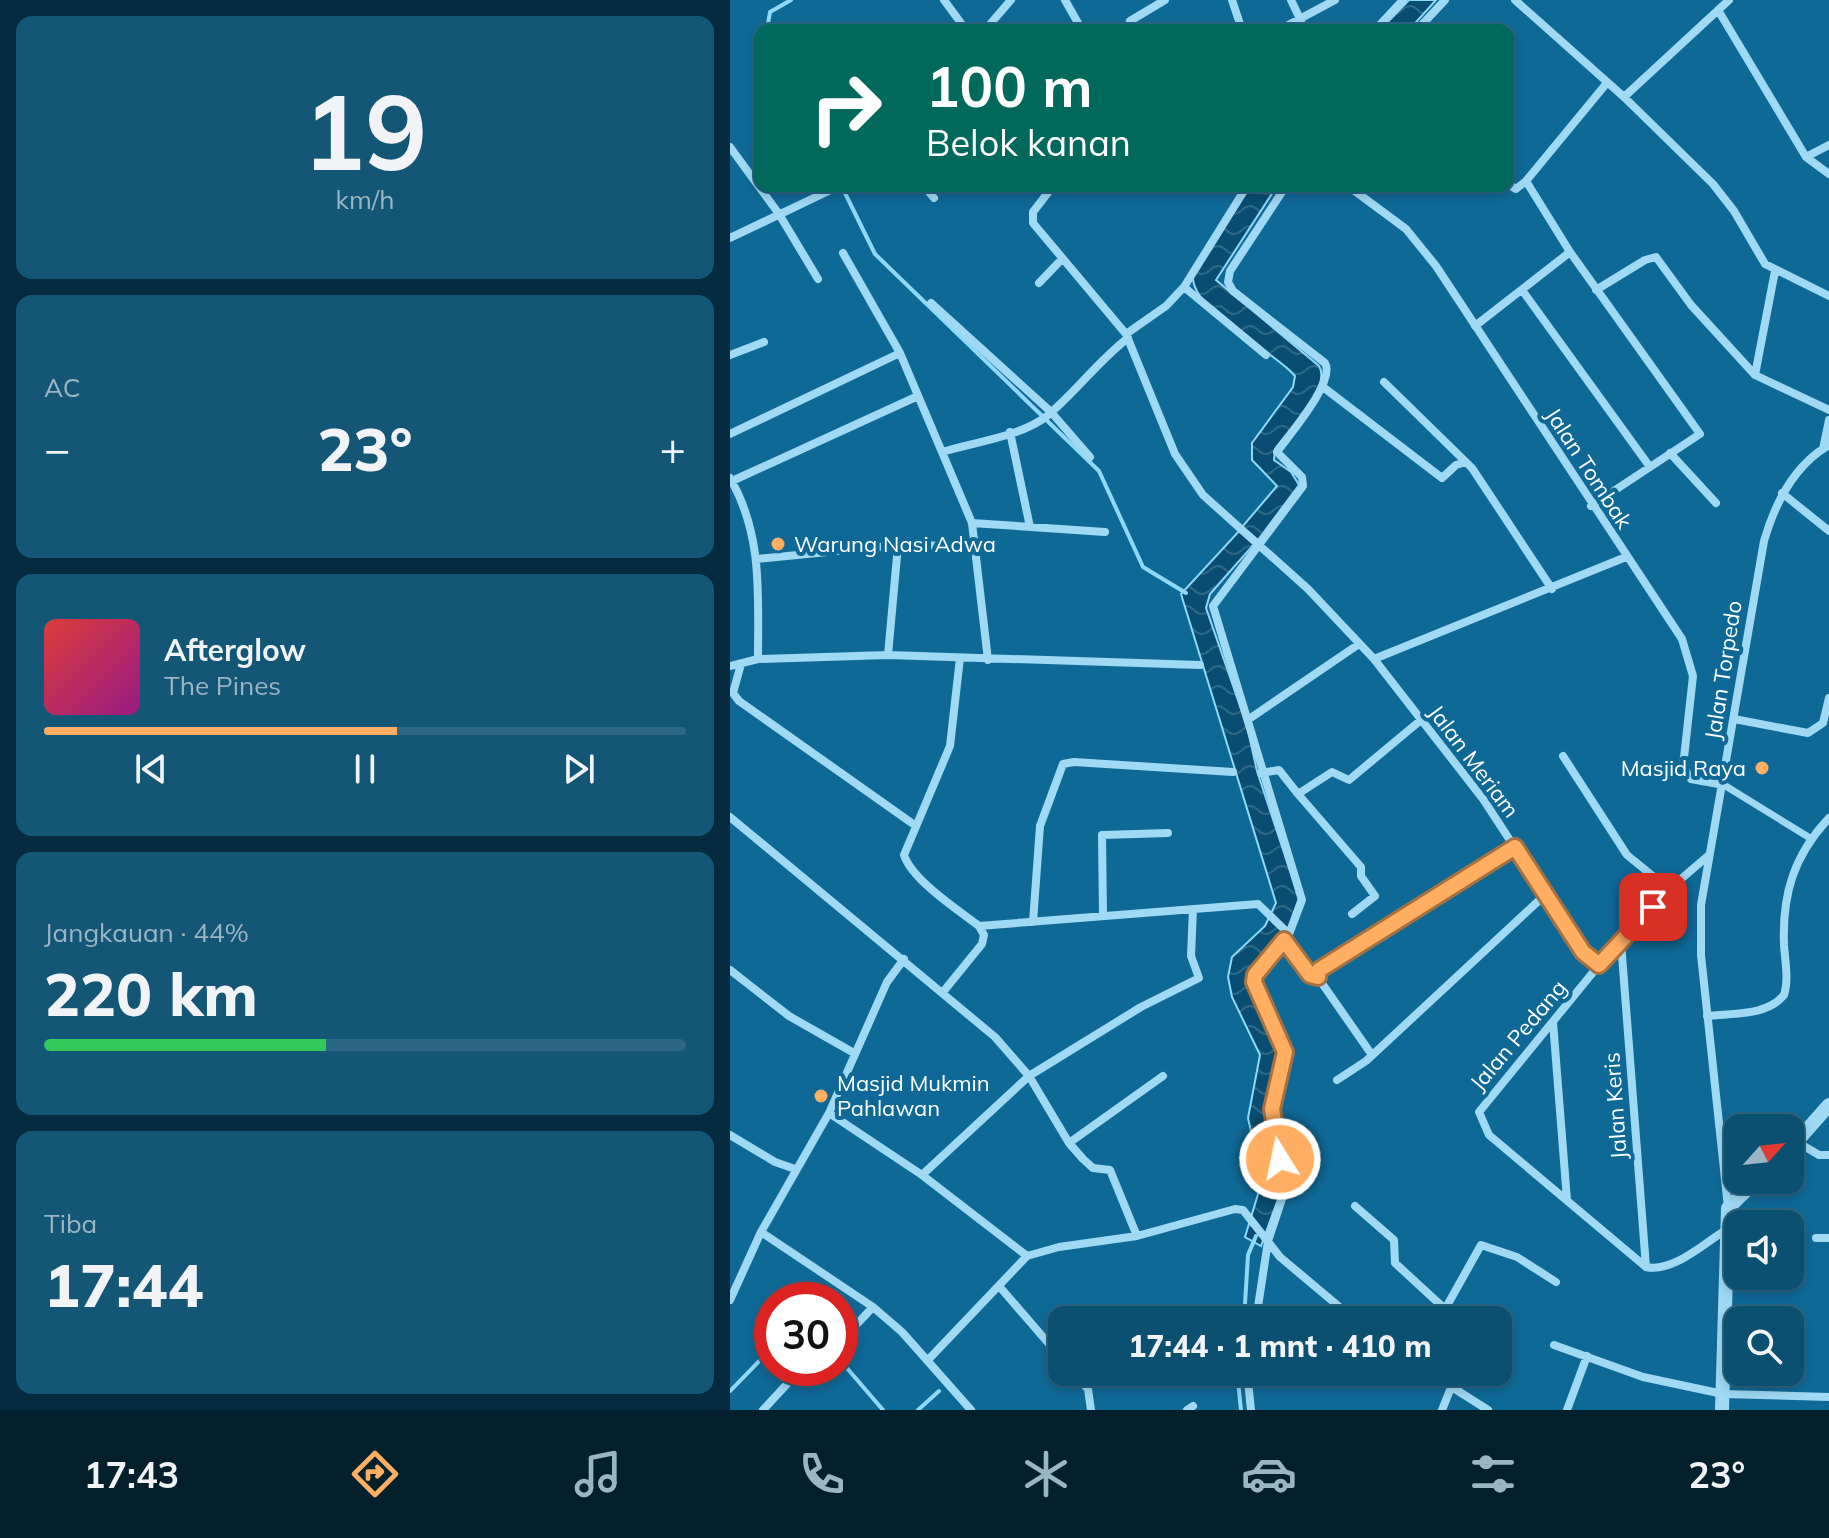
<!DOCTYPE html>
<html lang="id">
<head>
<meta charset="utf-8">
<style>
  :root { --surface:#0b4f71; --page:#145676; --text:#f1f3f6; --muted:#9ab5c3; --line:#2b6684; --accent:#ffae62 }
  body { margin:0; font-family:Mulish,sans-serif; background:var(--page); color:var(--text); height:100vh; display:flex; flex-direction:column; font-size:30px; white-space:nowrap }
  * { box-sizing:border-box; margin:0 }
  p { font-size:26px; color:var(--muted) }
  .icon { flex:none; width:44px; height:44px; fill:none; stroke:currentColor; stroke-width:2; stroke-linecap:round; stroke-linejoin:round }
  .map { position:relative; flex:1; overflow:hidden }
  .side { display:flex; flex-direction:column; gap:16px; padding:16px; background:#062b3e; width:730px }
  .side>* { flex:none }
  .top-card { position:absolute; left:24px; top:24px; width:760px; height:168px; border-radius:16px; box-shadow:0 4px 12px #0003,0 0 0 2px var(--line); background:#00695c; color:#fff; overflow:hidden }
  .needle { width:52px; rotate:63deg }
  .tools { position:absolute; left:994px; top:1114px; display:grid; gap:16px }
  .tools a { display:grid; place-items:center; width:80px; height:80px; border-radius:16px; background:var(--surface); box-shadow:0 4px 12px #0003,0 0 0 2px var(--line); font-size:40px }
  .speed { position:absolute; left:24px; top:1282px; display:flex; gap:16px; font-size:40px; font-weight:700; text-align:center }
  .speed>* { display:grid; place-content:center; width:104px; height:104px; border-radius:50%; background:var(--surface); box-shadow:0 4px 12px #0003,0 0 0 2px var(--line); line-height:1 }
  .speed .limit { border:12px solid #d22; background:#fff; color:#111 }
  .pin { position:absolute; display:grid; place-items:center; width:68px; height:68px; color:#fff; margin:-34px; border-radius:16px; box-shadow:0 4px 12px #0006 }
  .me { position:absolute; width:88px; margin:-44px; rotate:350deg; stroke-linejoin:round; filter:drop-shadow(0 0 6px #0008) }
  .turn { display:flex; align-items:center; gap:28px; height:168px; padding:0 40px; font-size:36px }
  .turn .icon { width:104px; height:104px; stroke-width:2.5 }
  .turn b { display:block; font-size:56px; line-height:68px }
  .big { font-size:60px; font-weight:800; line-height:1.1 }
  .side .widget { flex:1; display:flex; flex-direction:column; justify-content:center; gap:12px; min-width:0; padding:0 28px; border-radius:16px; background:var(--page) }
  .side .dial { align-items:center; gap:0 }
  .dial b { font-size:104px; line-height:1 }
  .song { display:flex; align-items:center; gap:24px }
  .cover { width:96px; height:96px; border-radius:12px; background:linear-gradient(135deg,hsl(0 70% 55%),hsl(310 70% 35%)) }
  .played { height:8px; border-radius:4px; background:linear-gradient(90deg,var(--accent) 55%,var(--line) 55%) }
  .keys { display:flex; justify-content:space-around; direction:ltr }
  .heat { display:flex; justify-content:space-between; align-items:center; font-size:44px; direction:ltr }
  .charge { height:12px; border-radius:6px; background:linear-gradient(90deg,#34c759 44%,var(--line) 0) }
  .trip { position:absolute; left:318px; top:1306px; width:464px; height:80px; border-radius:16px; background:var(--surface); box-shadow:0 4px 12px #0003,0 0 0 2px var(--line); font-weight:800; line-height:80px; text-align:center }
  .tab-bar { display:flex; height:128px; justify-content:space-around; align-items:center; background:#04202d; color:var(--muted) }
  .tab-bar .icon { width:56px; height:56px }
  .tab-bar .current { color:var(--accent) }
  .tab-bar b { font-size:36px; color:var(--text) }
  main { display:flex; flex:1; min-height:0 }
  .map>svg:first-child { display:block }
  .water { fill:url(#water-waves); stroke:#90d8f8; stroke-width:2 }
  .lines { fill:none; stroke-linecap:round; stroke-linejoin:round }
  .stream { stroke:#90d8f8; stroke-width:4 }
  .pedestrian { stroke:#9fd9f4; stroke-width:7 }
  .minor { stroke:#9fd9f4; stroke-width:8 }
  .tertiary { stroke:#9fd9f4; stroke-width:14 }
  .route-casing { stroke:#a67140; stroke-width:20 }
  .route { stroke:#ffae62; stroke-width:14 }
  .poi-dot { fill:#ffae62; stroke:#0f6997; stroke-width:3 }
  .labels { text-anchor:middle; dominant-baseline:central; stroke-width:8; stroke-linejoin:round; paint-order:stroke }
  .street-label { font-size:22px; fill:#fff; stroke:#0f6997 }
  .poi-label { font-size:22px; fill:#fff; stroke:#0f6997; text-anchor:start }
</style>
</head>
<body>
<main>
<section class="side">
<div class="widget dial"><b>19</b><p>km/h</p></div>
<div class="widget"><p>AC</p>
<div class="heat"><a>−</a><b class="big">23°</b><a>+</a></div>
</div>
<div class="widget">
<div class="song"><i class="cover"></i><div><b>Afterglow</b><p>The Pines</p></div></div>
<div class="played"></div>
<div class="keys"><svg class="icon" aria-label="previous" viewBox="0 0 24 24"><path d="M18 5L8 12l10 7zM5 5v14"/></svg><svg class="icon" aria-label="pause" viewBox="0 0 24 24"><path d="M8 5v14M16 5v14"/></svg><svg class="icon" aria-label="next" viewBox="0 0 24 24"><path d="M6 5l10 7-10 7zM19 5v14"/></svg></div>
</div>
<div class="widget"><p>Jangkauan · 44%</p><b class="big">220 km</b><div class="charge"></div></div>
<div class="widget"><p>Tiba</p><b class="big">17:44</b></div>
</section>
<div class="map">
<svg width="1099" height="1410" viewBox="0 0 1099 1410">
  <defs>
    <pattern id="water-waves" width="16" height="10" patternUnits="userSpaceOnUse" patternTransform="scale(2)"><rect width="16" height="10" fill="#094e72"/><path d="M0 5q4-4 8 0t8 0" fill="none" stroke="#2e6987"/></pattern>
  </defs>
  <rect width="100%" height="100%" fill="#0f6997"/>
  <!-- water -->
  <path class="water" d="M679,0H706L679,30H650Z
    M521,186H547L486,280L589,366C602,386 558,431 545,449L544,460L561,472L569,485L528,540L512,527L547,486L522,460V443L563,387L565,376C541,347 455,311 463,269Z
    M510,530L526,542L480,594L476,608L517,726L527,771L569,898L558,929L520,970L553,1060L542,1086L540,1114L551,1191L531,1246L515,1237L532,1181L518,1118L530,1055L502,997L498,977L502,957L535,926L546,903L451,594Z"/>
  <g class="lines">
    <!-- stream -->
    <path class="stream" d="M37,30L40,12L61,0
      M112,187L145,254L369,471L413,567L456,593
      M514,1320L518,1255L526,1236
      M110,1360L153,1410
      M507,1372L511,1410
      M0,1391L42,1348
      M188,1410L209,1391"/>
    <!-- pedestrian -->
    <path class="pedestrian" d="M994,785L1080,838"/>
    <!-- minor -->
    <path class="minor" d="M214,0L236,30
      M335,0L352,30
      M502,0L512,30
      M561,0L571,21
      M785,0L894,97L983,184L1004,211L1035,264L1099,296
      M988,10L1076,157L1099,174
      M400,21L435,0
      M255,30L281,0
      M549,30L605,0
      M645,30L673,0
      M687,30L715,0
      M894,97L999,0
      M0,147L49,214L88,279
      M1076,157L1099,145
      M796,181L876,84
      M778,184L786,189L796,181L840,252
      M194,186L204,198
      M323,186L303,212V223L396,334L445,454L473,495L578,589L644,659L753,799L853,952L869,965
      M618,186L676,229L706,266L952,639L963,676L953,767L961,779L994,785
      M0,238L109,186
      M113,253L170,353L242,523L258,660
      M309,283L332,259
      M454,287L536,355
      M792,290L920,467
      M866,290L915,260L926,257L961,305L1025,375L1099,410
      M201,303L321,412L360,457
      M745,326L840,252L970,434L861,506
      M396,334L436,306L454,287L517,186
      M0,355L34,342
      M1025,375L1045,271
      M654,382L742,468L822,589
      M593,387L712,478L726,465L736,462
      M280,432L300,527
      M0,434L170,353
      M1093,449L1099,420
      M212,452C244,442 290,437 317,416C346,392 368,361 398,338
      M940,453L986,503
      M0,478C33,535 28,595 28,659L0,666
      M2,481L188,396
      M1052,493L1099,531
      M242,523L375,532
      M27,559L168,545L244,546
      M158,655L168,545
      M230,658L220,746L174,855C182,880 228,910 249,926L528,904L559,934
      M28,659L158,655L470,665
      M644,659L896,557
      M11,664L3,693L9,701L186,826
      M519,719L629,644
      M1004,719L1078,733L1093,723L1099,698
      M833,756L897,855L940,890
      M531,773L549,770L568,794L602,772L619,780L691,720
      M568,794L631,867V876L645,896L622,914
      M0,817L265,1037L299,1076L339,1143L353,1159L363,1168L380,1170L407,1236
      M979,855L944,885L869,965L749,1112L759,1135L916,1267C943,1273 974,1243 996,1230
      M373,916L372,835L438,833
      M303,922L310,826L333,764L344,762L503,772
      M554,940L580,975L588,977
      M891,942L916,1267
      M0,970L59,1016L124,1053
      M213,992L252,944L254,935L249,926
      M977,1016C1003,1013 1037,1016 1054,995C1059,980 1055,960 1054,945C1052,894 1064,855 1099,818
      M823,1022L837,1200
      M642,1055L589,979V970L785,847
      M607,1080L636,1061L816,894
      M99,1113L192,1175L297,1256
      M0,1135L45,1162L65,1169
      M1067,1142L1089,1155H1099
      M339,1143L433,1076
      M192,1175L299,1076L411,1007L469,978L461,956L463,909
      M625,1206L664,1240L665,1263L715,1309
      M998,1207L971,955V905L1034,541C1045,503 1063,466 1099,445
      M31,1232L143,1307L172,1332L241,1410
      M1086,1238H1099
      M269,1286L332,1359
      M0,1300L31,1232L99,1113L157,982L174,959
      M526,1320L538,1241L554,1193L542,1109L555,1052L525,978L559,934L572,900L483,606L573,486L572,477L547,452C559,435 606,381 595,363L503,291L498,282L500,271L556,186
      M709,1320L751,1245L787,1257L826,1282
      M110,1342L143,1307
      M824,1345L913,1377L993,1394L1099,1397
      M198,1360L297,1256L329,1247L407,1236L505,1209L513,1210L550,1257L625,1320
      M343,1372L358,1389L361,1410
      M517,1372L521,1410
      M698,1372L758,1410
      M33,1410L69,1371
      M457,1410L463,1406
      M712,1410L722,1385
      M837,1410L857,1356"/>
    <!-- tertiary -->
    <path class="tertiary" d="M1060,1149L1099,1105
      M992,1410L998,1208L1027,1180"/>
  </g>
  <g class="lines">
    <defs>
      <path id="route" d="M550,1159L542,1109L555,1052L524,982L525,975L554,940L580,975L588,977L589,970L785,847L853,952L869,965L923,907"/>
    </defs>
    <!-- route casing -->
    <use href="#route" class="route-casing"/>
    <!-- route -->
    <use href="#route" class="route"/>
  </g>
  <!-- markers -->
  <g class="poi-dot">
    <circle cx="48" cy="544" r="8"/>
    <circle cx="1032" cy="768" r="8"/>
    <circle cx="91" cy="1096" r="8"/>
  </g>
  <g class="labels">
    <!-- street labels -->
    <g class="street-label">
      <text transform="translate(859 468) rotate(57)">Jalan Tombak</text>
      <text transform="translate(993 670) rotate(-81)">Jalan Torpedo</text>
      <text transform="translate(744 761) rotate(53)">Jalan Meriam</text>
      <text transform="translate(788 1035) rotate(-50)">Jalan Pedang</text>
      <text transform="translate(885 1106) rotate(-94)">Jalan Keris</text>
    </g>
    <!-- poi labels -->
    <g class="poi-label">
      <text x="64" y="544">Warung Nasi Adwa</text>
      <text x="1016" y="768" text-anchor="end">Masjid Raya</text>
      <text x="107" y="1083">Masjid Mukmin<tspan x="107" dy="25">Pahlawan</tspan></text>
    </g>
  </g>
</svg>
<div class="tools">
<a><svg class="needle" viewBox="-14 -14 28 28"><path d="M0-13l5 13h-10z" fill="#e53935"/><path d="M0 13l5-13h-10z" fill="#9ab5c3"/></svg></a>
<a><svg class="icon" aria-label="sound" viewBox="0 0 24 24"><path d="M4 9h4l5-4v14l-5-4H4zM17 9q2 3 0 6"/></svg></a>
<a><svg class="icon" aria-label="search" viewBox="0 0 24 24"><circle cx="10" cy="10" r="6"/><path d="M15 15l6 6"/></svg></a>
</div>
<div class="speed"><div class="limit">30</div></div>
<div class="pin" style="left:923px;top:907px;background:#d93025"><svg class="icon" aria-label="arrive" viewBox="0 0 24 24"><path d="M6 21V4h12l-3 4 3 4H6"/></svg></div>
<svg class="me" style="left:550px;top:1159px" viewBox="-20 -20 40 40"><circle r="17" fill="#ffae62" stroke="#fff" stroke-width="3"/><path d="M0-11L8 9 0 5-8 9z" fill="#fff"/></svg>
<div class="trip">17:44 · 1 mnt · 410 m</div>
<div class="top-card">
<div class="turn"><svg class="icon" aria-label="right" viewBox="0 0 24 24"><path d="M7 20v-9h11M14 6l5 5-5 5"/></svg><div><b>100 m</b>Belok kanan</div></div>
</div>
</div>
</main>
<nav class="tab-bar">
<b>17:43</b>
<svg class="icon current" aria-label="directions" viewBox="0 0 24 24"><path d="M12 3l9 9-9 9-9-9zM9 14v-3h6M13 9l2 2-2 2"/></svg>
<svg class="icon" aria-label="music" viewBox="0 0 24 24"><path d="M9 18V5l10-2v13"/><circle cx="6" cy="18" r="3"/><circle cx="16" cy="16" r="3"/></svg>
<svg class="icon" aria-label="phone" viewBox="0 0 24 24"><path d="M5 4h4l2 5-3 2q2 4 5 5l2-3 5 2v4C11 20 4 13 5 4z"/></svg>
<svg class="icon" aria-label="climate" viewBox="0 0 24 24"><path d="M12 3v18M4 7l16 10M4 17L20 7"/></svg>
<svg class="icon" aria-label="car" viewBox="0 0 24 24"><path d="M5 17H2v-5l4-1 3-4h7l3 4 3 1v5h-3M9 17h6M6 11h13"/><circle cx="7" cy="17" r="2"/><circle cx="17" cy="17" r="2"/></svg>
<svg class="icon" aria-label="filters" viewBox="0 0 24 24"><path d="M4 7h16M4 17h16"/><circle cx="9" cy="7" r="2"/><circle cx="15" cy="17" r="2"/></svg>
<b>23°</b>
</nav>
</body>
</html>
